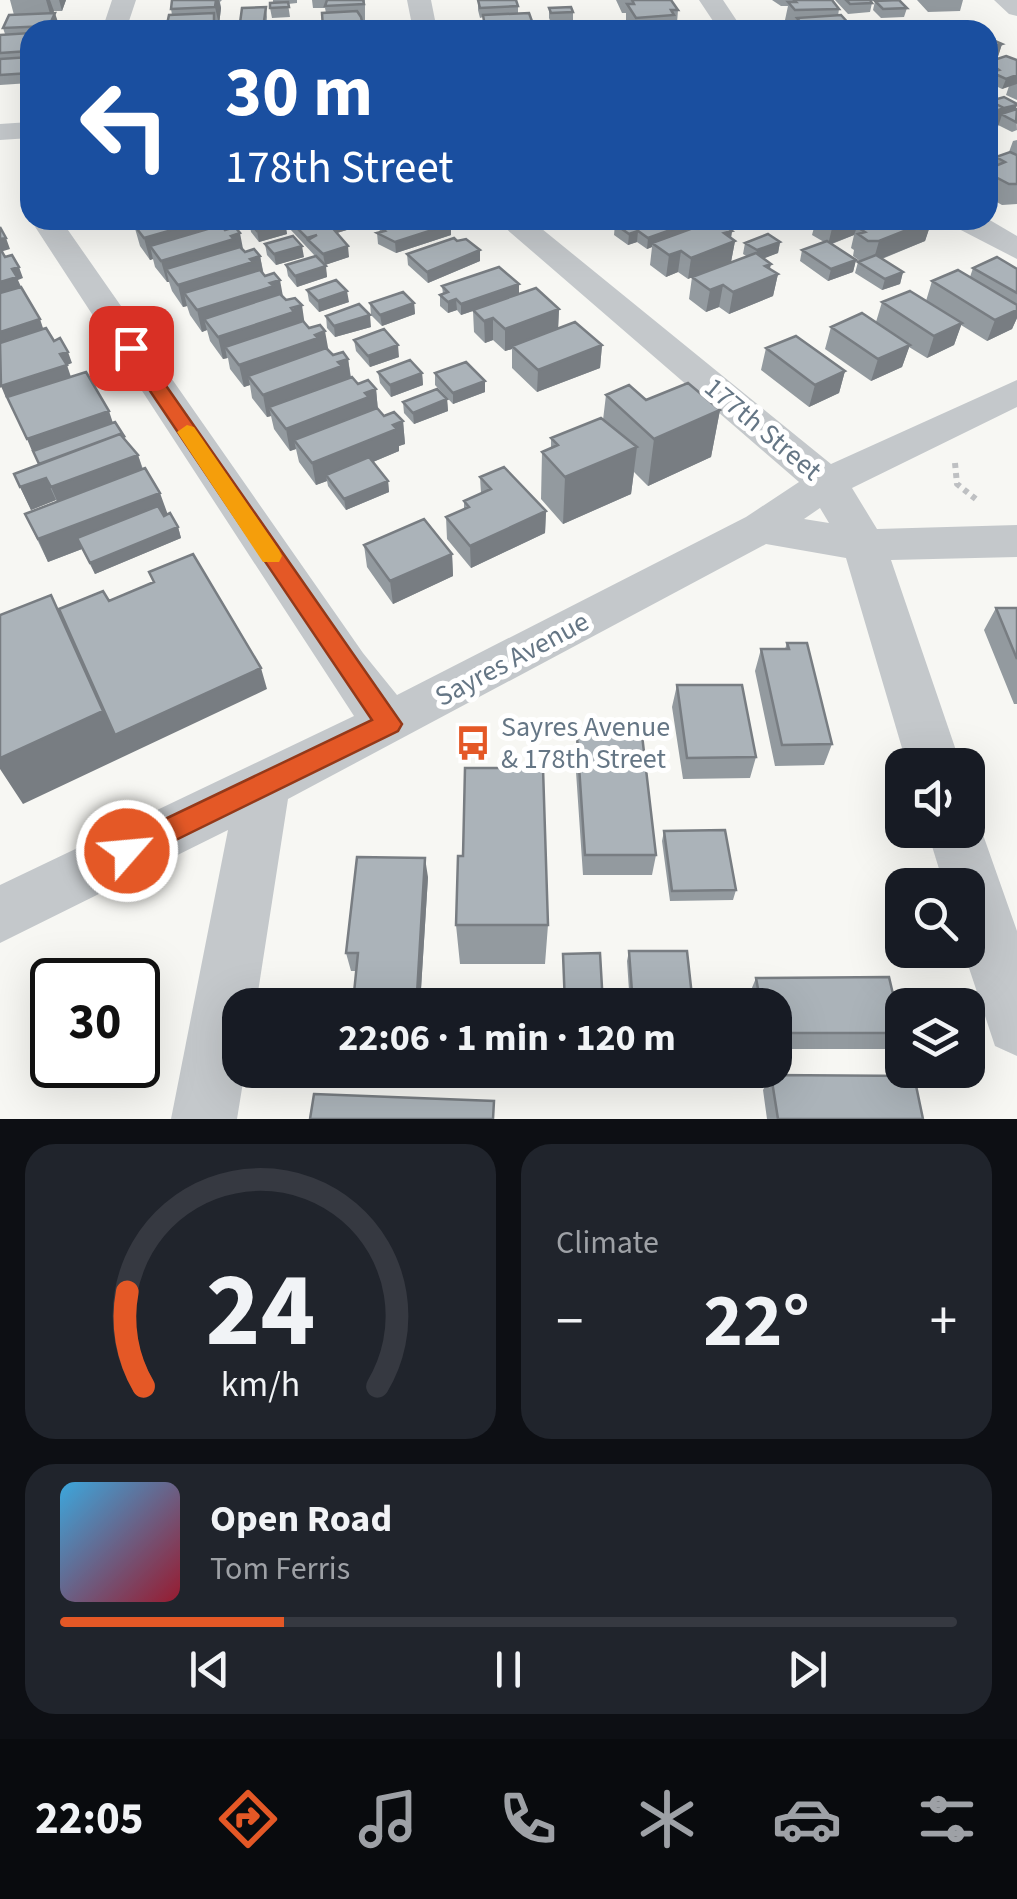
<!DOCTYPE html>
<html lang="en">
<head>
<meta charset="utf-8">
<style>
  :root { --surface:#171b24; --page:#20242c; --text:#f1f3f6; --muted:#9ea1a6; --line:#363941; --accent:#e45826 }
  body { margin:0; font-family:"Source Sans 3",sans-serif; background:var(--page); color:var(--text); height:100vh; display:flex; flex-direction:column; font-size:38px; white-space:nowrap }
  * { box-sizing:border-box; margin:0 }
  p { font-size:32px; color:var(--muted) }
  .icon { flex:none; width:55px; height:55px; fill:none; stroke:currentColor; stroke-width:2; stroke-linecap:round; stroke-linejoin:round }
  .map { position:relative; height:1119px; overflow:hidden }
  .side { display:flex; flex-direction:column; gap:25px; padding:25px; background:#0d0f14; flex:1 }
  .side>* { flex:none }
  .banner { position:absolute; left:20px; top:20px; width:978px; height:210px; border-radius:30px; box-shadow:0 10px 40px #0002; background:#1a4fa0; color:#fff; overflow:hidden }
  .controls { position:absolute; left:885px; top:748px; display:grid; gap:20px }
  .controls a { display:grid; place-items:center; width:100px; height:100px; border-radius:20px; background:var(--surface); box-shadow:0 10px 40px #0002; font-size:50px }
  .speed { position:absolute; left:30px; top:958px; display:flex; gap:20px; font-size:50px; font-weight:700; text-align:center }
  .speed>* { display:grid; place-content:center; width:130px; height:130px; border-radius:50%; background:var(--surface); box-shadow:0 10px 40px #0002; line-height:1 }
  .speed .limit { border:5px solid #111; border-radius:15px; background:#fff; color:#111 }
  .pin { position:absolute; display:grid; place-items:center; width:85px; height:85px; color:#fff; margin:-42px; border-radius:20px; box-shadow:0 5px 15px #0006 }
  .me { position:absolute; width:110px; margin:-55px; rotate:63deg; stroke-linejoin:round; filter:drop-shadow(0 0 8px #0008) }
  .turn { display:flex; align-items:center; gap:35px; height:210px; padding:0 40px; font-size:45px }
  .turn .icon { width:130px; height:130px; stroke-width:2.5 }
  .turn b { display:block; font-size:70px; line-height:85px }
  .big { font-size:75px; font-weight:700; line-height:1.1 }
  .side .widget { flex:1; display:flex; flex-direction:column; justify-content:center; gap:15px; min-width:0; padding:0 35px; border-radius:30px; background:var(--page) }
  .side .dial { align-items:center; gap:0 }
  .dial svg { height:260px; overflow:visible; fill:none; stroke:var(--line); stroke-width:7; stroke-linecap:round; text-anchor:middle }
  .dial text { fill:var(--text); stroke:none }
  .song { display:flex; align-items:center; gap:30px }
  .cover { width:120px; height:120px; border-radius:15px; background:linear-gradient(135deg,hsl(200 70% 55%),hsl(350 70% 35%)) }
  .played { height:10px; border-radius:5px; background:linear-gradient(90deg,var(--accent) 25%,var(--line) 25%) }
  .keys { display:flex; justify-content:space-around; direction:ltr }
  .heat { display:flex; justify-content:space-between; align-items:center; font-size:55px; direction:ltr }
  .side .tiles { flex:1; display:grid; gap:25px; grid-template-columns:1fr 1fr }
  .widget:last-child { grid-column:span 2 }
  .trip { position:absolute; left:222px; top:988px; width:570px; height:100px; border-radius:30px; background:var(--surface); box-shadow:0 10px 40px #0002; font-weight:700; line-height:100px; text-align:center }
  .menu { display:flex; height:160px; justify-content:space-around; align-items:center; background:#090b0e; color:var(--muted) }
  .menu .icon { width:70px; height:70px }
  .menu .selected { color:var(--accent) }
  .menu b { font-size:45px; color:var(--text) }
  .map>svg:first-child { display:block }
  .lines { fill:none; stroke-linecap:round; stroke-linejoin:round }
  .path { stroke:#bec0c2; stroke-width:6; stroke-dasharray:5 5; stroke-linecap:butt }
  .street { fill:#c4c8cb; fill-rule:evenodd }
  .wall { fill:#939a9f }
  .shaded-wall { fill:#787d82 }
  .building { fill:#abb3b9; stroke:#787d82; stroke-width:2.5 }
  .route { fill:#e45826; stroke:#943919; stroke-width:2.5 }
  .slow { fill:#f59e0b }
  .labels { text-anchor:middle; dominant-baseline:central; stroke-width:10; stroke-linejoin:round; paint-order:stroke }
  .street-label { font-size:28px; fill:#657685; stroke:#fff }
  .poi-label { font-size:28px; fill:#657685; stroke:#fff; text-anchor:start }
</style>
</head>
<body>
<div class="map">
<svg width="1017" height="1119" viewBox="0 0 1017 1119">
  <rect width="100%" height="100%" fill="#f7f7f3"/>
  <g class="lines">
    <!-- path -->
    <path class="path" d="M955,463L957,484L977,500"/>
    <!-- street -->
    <path class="street" d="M112,0H136L126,30H102Z
      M407,0H431L437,30H413Z
      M699,0H723L743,30H719Z
      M994,0H1017V16L1009,14Z
      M30,122V138L0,140V124Z
      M30,219L61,220L363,653L397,695L746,517L799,482L496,220H531L831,464L1017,380V407L852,488L877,529L1017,525V557L891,560L961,765H907L846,558L766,544L288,799L256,1005H240V1070H245L237,1119H171L228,830L0,943V885L354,716ZM820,508L829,523L804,519Z
      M988,219L1017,236V259L955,227L950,220Z
      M968,810L975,812L1017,931V1056L995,1046L963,950H968V885H944L927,830H968Z"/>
  </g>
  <!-- wall -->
  <path class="wall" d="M10,0H66L62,11H54L53,13L58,22L54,30H30V83L0,85V35L5,34L3,28L14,15Z
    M172,0H222L220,2L221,8L219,25H216L217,30H166L172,15L171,9Z
    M273,0H297V3L288,4L290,17L272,18L270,8L273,3Z
    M312,0H365V22L362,23L363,30H323L322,13H326L325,8H313Z
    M478,0L518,6V13L533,24V30H484L483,17L480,18L478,10Z
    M616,0H671L678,10L677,23L695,30H631L626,22V13H622Z
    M772,0H832L839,9L838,16L851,26L850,30H795V28L791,29L785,20L788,6H781Z
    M835,0H899L907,8L904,17L881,18L873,10L875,1H871L872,3L870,12L848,14Z
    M917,0H963L960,11L928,12Z
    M266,7L267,17L266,30H241L240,23Z
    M549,8L573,12V22L551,23L549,18Z
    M988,38L1002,44L997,59L1017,60V100L1006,95L1009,86L1002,89L988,82L990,76L988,75Z
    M988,100L1016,110L1017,130L1012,132L998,125L990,150L988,151Z
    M1017,140V204L1002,205L988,197V169L993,167L996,157L1009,152L1013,141Z
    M130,220H223L225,230L244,251L260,256L264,275L328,351L333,355L348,359L351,377L358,384L376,389L378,410L384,416L403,421L405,444L399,446V451L373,462L388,481L389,492L346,510L328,486L327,481L316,485L299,462L296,449L290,451L274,429L271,416L267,417L252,398L250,385L244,387L230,369L228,358L223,359L210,341L207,330L202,332L190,315L187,306L183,307L172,291L169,282H167L155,267L153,259L150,260L140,246L134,225Z
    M288,220H380L337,233L349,257L325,265L327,277L297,287L288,276L286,265L315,256L290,229Z
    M704,220H772V223L749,230L738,223L728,228L732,231L731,238L735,241L731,262L748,257L743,254L745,243L780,242L778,253L763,258L770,269L778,274L773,296L729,314L719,307L706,312L689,299L692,277L688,279L678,272L666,277L650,265L652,247L647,249L637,242L628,245L614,235L615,224L692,229L703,225Z
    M816,220H932L925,241L882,259L903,272L900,284L882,290L855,273L858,262L860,261L853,256L854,250L851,248L854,235L832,244L856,260L853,272L828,281L800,261L802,250L824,242L812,235Z
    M249,221L285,223L287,234L259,242L251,232Z
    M451,224V235L396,253L378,244L377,233H380L379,226Z
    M265,244L304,257L276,265L267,255Z
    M407,254L480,261L428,283L408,265Z
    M973,268L1017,269V318L1012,329L987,341L961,325L954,345L927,358L909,347L902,367L871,381L825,349L831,327L876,322L882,302L926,301L932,281L970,277Z
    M442,286L519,295L559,309L558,329L602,345L600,368L537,392L512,368V349L505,351L493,340L485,343L474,332L473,311L461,315L457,310L448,313L440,306V295L443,294Z
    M307,290L349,302L319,312L309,301Z
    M370,303H414L415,314L382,326L371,315Z
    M326,316L371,327L335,337L327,328Z
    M354,340L399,357L370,367L356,351Z
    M766,348L845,371L839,393L809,407L761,370Z
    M378,372L422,373L423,385L391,397L380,383Z
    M435,373L485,381V392L453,404L435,385Z
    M606,395L720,410L711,457L648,486L634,472L631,494L563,524L541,499L542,452L551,448V438L603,420Z
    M447,399L448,411L414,424L404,413L403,402Z
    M125,441L138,455L143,469L167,514L178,527L181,538L95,574L82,549L48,562L25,514L57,502L56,500L31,510L14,474Z
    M480,477L546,511L545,533L471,568L447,539L446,517L464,509V501L481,493Z
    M364,545L452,554L453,576L393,604L367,567Z
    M996,608H1017V704H1014L984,630Z
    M787,643L832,744L824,765L775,766L755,671L761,649H785Z
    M677,685L756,757L750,778L683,779L672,707Z
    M577,736L656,855L652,875H583L575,757Z
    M664,831L736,890L733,900L670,901L662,841Z
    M428,877L420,1005H357L354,993L356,971H351L346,953Z
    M456,925H548L545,964H460Z
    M629,951L693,1005H630L627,961Z
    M756,978L902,1033L890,1049H775V1005H750L749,995Z
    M771,1075L923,1119H767L763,1090Z"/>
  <!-- shaded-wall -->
  <path class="shaded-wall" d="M46,0H50L54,11L51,17Z
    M59,0H66L62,11Z
    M216,0H219L221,8L219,25L215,7Z
    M55,13L58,22L54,30H50L49,26Z
    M1002,44L996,63H988V48Z
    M1017,69V84L1002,89L1006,79Z
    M1017,105L1014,115H1002L990,150L988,151V114Z
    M207,220H223L226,233L150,246L153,259L150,260L144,238Z
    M342,220H380L330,235L329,224Z
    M720,220H739L738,224L714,232L716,221Z
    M750,220H772V223L749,230Z
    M844,220H890L857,227L854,235L828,245L833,224Z
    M932,220L925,241L873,262L879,241Z
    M693,222L691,233L652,243V247L647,249L648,238Z
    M285,223L287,234L259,242L257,231Z
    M451,224V235L396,253L395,242Z
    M638,231L637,242L628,245L629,234Z
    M732,231L730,243L735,241L731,262L688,279L691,258L724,233Z
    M240,233L244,254L166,269L169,282H167L161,261Z
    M6,238L10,249L0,252V239Z
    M780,242L778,253L755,262L757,250Z
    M302,246L304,257L276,265L274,254Z
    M348,246L349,257L325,265L323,254Z
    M480,250V261L428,283L427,272Z
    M681,251L678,272L666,277L669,255Z
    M260,256L264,278L184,293L187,306L183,307L178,285Z
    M856,260L853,272L828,281L831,269Z
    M771,264L768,278L778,274L773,296L729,314L733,292L765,266Z
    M326,266L327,277L297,287L295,276Z
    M19,267L23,278L18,280L22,289L0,295V282L12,269Z
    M903,272L900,284L882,290L885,279Z
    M280,280L284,302L204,319L207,330L202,332L197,310Z
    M519,284V295L461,315V304Z
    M723,285L719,307L706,312L710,290Z
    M347,291L349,302L319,312L318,301Z
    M456,299L457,310L448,313V302Z
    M414,303L415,314L382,326L380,315Z
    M302,305L305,326L225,347L227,358L223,359L218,337Z
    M559,309L558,330L512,346V349L505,351V329Z
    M1017,310V318L1012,329L987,341L995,320Z
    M370,315L371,327L335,337L334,326Z
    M493,318V340L485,343L484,321Z
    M40,319L44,331L0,345V332Z
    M962,323L954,345L927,358L934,336Z
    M325,331L329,353L248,376L250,385L244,387L239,365Z
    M398,345L399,357L370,367L368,356Z
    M602,345L600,368L537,392L538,370Z
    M910,345L902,367L871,381L878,359Z
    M68,352L72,363L65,366L60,354Z
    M348,359L351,381L269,407L271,416L267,417L263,395Z
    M67,365L71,377L6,398L1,386Z
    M845,371L839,393L809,407L815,385Z
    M422,373L423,385L391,397L390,385Z
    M485,381V392L453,404V393Z
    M376,389L378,411L294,440L296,449L290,451L286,429Z
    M447,399L448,411L414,424L413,413Z
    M720,410L711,457L648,486L654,439Z
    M109,411L113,423L32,451L27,439Z
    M403,421L405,444L399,446V451L330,480L326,475L327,481L316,485L312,463Z
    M124,436L128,447L46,478L56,500L31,510L20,487Z
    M637,447L631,494L563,524L565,477Z
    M138,455L145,478L61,510L51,487Z
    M388,481L389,492L346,510L344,499Z
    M160,493L168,515L77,538L82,549L48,562L38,539Z
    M546,511L545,533L471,568L470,546Z
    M178,527L181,538L95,574L90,563Z
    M452,554L453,576L393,604L390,581Z
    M73,642L261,668L267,689L23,804L0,769V758Z
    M425,858L428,877L420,1005H418L417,994Z"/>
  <!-- building -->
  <path class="building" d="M172,0H216L215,7L171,9Z
    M327,0H363L364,4L325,6Z
    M478,0H516L518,6L480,8Z
    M632,0H671L678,10H671L674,15L636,18L627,4H634Z
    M794,0H832L839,9L795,10L788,2H796Z
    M846,0H870L872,3L850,4Z
    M899,0L907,8L883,9L875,1Z
    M288,2L289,7L270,8V3Z
    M266,7L264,21L240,23L242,8Z
    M571,7L573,12L551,13L549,8Z
    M357,11L361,17L363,26L323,29L322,13Z
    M55,13L49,26L3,28L9,15Z
    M214,13V27L166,29L169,15Z
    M529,13L533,24L485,27L483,15Z
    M841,15L851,26L806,29L797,18Z
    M690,22L695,30H634L631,25Z
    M925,23L940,30H899Z
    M30,33L29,51L0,53V35Z
    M988,38L1002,44L988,48Z
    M1006,56L1017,60V75L1006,79L991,72L999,70L988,62Z
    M30,57V73L0,75V59Z
    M1004,97L1017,104V105L1004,108L990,101Z
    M988,100L1004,108L988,114Z
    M1017,109L1016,122L1001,114Z
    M1010,152L1017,155V184H1009L988,173V169L1005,162L996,157Z
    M150,220H207L144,238L134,225Z
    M254,220H283L285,223L257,231L249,221Z
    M289,220H342L329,224L348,246L323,254L308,240L317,235L307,238Z
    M396,220H446L451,224L395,242L377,233L385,231L379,226Z
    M625,220H689L693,222L648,238L638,231L629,234L615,224Z
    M715,220L732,231L724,233L735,241L691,258L681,251L669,255L652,243Z
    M827,220H844L833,224Z
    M877,220H932L879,241H868L858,234L865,232L857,227Z
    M221,225L225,230L235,227L240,233L231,236L234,239L161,261L150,246Z
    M0,227L6,238L0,239Z
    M768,234L780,242L757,250L745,243Z
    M293,236L302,246L274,254L265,244Z
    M454,238L457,241L466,239L480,250L427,272L407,254Z
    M827,241L856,260L831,269L802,250Z
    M240,247L245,252L254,249L260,256L250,259L253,262L178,285L166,269Z
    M0,248L5,257L12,255L19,267L12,269L17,277L0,282Z
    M756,253L771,264L765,266L778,274L733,292L723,285L710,290L692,277Z
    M876,255L903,272L885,279L858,262Z
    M316,256L326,266L295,276L286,265Z
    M997,257L1017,269V293L973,268Z
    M499,267L519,284L461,304L456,299L448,302L440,295L448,292L442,286Z
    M260,270L265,276L274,273L280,280L270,283L274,286L197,310L184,293Z
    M958,270L1017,305V310L995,320L932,281Z
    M336,280L347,291L318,301L307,290Z
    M21,287L40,319L0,332V293Z
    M536,288L559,309L505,329L493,318L484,321L473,310Z
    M910,291L962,323L934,336L882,302Z
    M403,292L414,303L380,315L370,303Z
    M280,294L286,300L295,298L302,305L291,308L294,312L218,337L204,319Z
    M359,304L370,315L334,326L326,316Z
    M862,313L910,345L878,359L831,327Z
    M303,321L309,328L320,325L325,331L315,335L318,338L239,365L225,347Z
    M575,322L602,345L538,370L512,346Z
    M46,328L54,341L60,338L68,352L60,354L67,365L1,386L0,343Z
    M384,329L398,345L368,356L354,340Z
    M796,336L845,371L815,385L766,348Z
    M326,348L333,355L343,352L348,359L338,362L342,366L263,395L248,376Z
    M410,360L422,373L390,385L378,372Z
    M466,362L485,381L453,393L435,373Z
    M86,372L109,411L27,439L7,397Z
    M352,377L358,384L368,380L376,389L365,393L369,397L286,429L269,407Z
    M688,383L720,410L654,439L606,395L629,385L646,400Z
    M437,389L447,399L413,413L403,402Z
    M377,408L384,416L394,412L403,421L393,425L397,429L312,463L294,440Z
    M601,418L637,447L565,477L542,452L558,445L551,438Z
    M115,422L124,436H122L120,434L39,464L33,451Z
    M120,434L138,455L51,487L46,478L20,487L14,474Z
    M369,457L388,481L344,499L326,475Z
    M504,467L546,511L470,546L446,517L469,507L464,501L491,489L480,477Z
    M145,468L160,493L38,539L25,514Z
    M158,506L164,516L170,513L178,527L90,563L77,538Z
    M424,519L452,554L390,581L364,545Z
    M193,554L261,668L115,735L59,609L103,591L109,601L154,582L149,572Z
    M51,595L103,711L0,758V615Z
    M996,608H1017V659Z
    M787,643H807L832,744L782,745L761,649H789Z
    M677,685H742L756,757L687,758Z
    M642,735L656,855H585L577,736Z
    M465,768H543L548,925H456L458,856H463Z
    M725,830L736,890L672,891L664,831Z
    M357,857L425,858L417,994L354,993L358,953H346Z
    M629,951H687L693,1005H633Z
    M600,953L603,1005H565L563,954Z
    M889,977L902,1033H775V1005H761L756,978Z
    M771,1075L914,1076L923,1119H778Z
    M314,1094L494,1101L493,1119H310Z"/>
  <!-- route -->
  <path class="route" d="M131,342L137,344L402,724L398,731L127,864L117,860L112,851L117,842L372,720L121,348Z"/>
  <!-- slow -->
  <path class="slow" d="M187,425L194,427L279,550L282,556L279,562H263L177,432Z"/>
  <!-- icons -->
  <defs>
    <symbol id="bus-bare" viewBox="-9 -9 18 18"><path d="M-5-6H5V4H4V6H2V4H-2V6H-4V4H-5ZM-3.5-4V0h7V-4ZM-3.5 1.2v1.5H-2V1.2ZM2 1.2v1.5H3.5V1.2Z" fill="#e45826" stroke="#fff" stroke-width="2.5" paint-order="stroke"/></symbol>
  </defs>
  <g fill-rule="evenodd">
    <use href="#bus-bare" x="448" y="718" width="50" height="50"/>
  </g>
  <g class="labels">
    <!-- street labels -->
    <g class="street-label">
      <text transform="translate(763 429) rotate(40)">177th Street</text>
      <text transform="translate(512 659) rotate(-28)">Sayres Avenue</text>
    </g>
    <!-- poi labels -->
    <g class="poi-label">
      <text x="501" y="727">Sayres Avenue<tspan x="501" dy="32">&amp; 178th Street</tspan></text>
    </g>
  </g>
</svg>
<div class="controls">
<a><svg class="icon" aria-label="sound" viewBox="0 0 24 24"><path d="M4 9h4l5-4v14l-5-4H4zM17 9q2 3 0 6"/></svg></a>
<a><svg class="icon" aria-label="search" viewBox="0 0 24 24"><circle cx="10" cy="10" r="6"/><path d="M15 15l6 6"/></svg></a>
<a><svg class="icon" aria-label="layers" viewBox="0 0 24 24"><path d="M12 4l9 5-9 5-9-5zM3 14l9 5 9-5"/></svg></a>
</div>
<div class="speed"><div class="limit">30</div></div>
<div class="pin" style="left:131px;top:348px;background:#d93025"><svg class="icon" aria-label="arrive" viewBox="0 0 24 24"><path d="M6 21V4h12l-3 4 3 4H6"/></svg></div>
<svg class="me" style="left:127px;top:851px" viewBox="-20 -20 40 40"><circle r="17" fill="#e45826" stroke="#fff" stroke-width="3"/><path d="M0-11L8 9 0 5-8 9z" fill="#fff"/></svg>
<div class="trip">22:06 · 1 min · 120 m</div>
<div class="banner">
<div class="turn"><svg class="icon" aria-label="left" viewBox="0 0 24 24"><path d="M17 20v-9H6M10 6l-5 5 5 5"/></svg><div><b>30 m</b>178th Street</div></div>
</div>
</div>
<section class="side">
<div class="tiles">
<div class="widget dial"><svg viewBox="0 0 100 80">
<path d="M14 69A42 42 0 1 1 86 69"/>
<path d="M14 69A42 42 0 0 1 9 40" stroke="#e45826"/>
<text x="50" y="56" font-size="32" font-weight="700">24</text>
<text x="50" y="72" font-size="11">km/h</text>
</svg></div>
<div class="widget"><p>Climate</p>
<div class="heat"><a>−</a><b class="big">22°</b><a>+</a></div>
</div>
<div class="widget">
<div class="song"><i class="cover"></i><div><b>Open Road</b><p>Tom Ferris</p></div></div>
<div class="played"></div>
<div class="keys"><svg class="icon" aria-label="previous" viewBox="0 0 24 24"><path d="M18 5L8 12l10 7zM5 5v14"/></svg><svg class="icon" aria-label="pause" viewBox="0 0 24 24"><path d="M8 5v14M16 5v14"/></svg><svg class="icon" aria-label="next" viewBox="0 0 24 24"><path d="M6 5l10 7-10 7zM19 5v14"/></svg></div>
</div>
</div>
</section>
<nav class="menu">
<b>22:05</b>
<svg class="icon selected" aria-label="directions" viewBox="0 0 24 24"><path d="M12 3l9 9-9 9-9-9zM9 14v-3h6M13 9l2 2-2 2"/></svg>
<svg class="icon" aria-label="music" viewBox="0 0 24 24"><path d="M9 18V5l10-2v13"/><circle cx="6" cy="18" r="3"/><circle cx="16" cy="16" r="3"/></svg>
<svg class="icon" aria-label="phone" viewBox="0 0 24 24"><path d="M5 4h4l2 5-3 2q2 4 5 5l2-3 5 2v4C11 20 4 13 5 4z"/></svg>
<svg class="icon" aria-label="climate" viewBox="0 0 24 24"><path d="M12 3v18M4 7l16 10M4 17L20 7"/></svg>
<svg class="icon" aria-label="car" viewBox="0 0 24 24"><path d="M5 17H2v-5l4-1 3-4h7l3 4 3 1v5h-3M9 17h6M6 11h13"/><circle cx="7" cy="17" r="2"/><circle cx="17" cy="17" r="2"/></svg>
<svg class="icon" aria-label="filters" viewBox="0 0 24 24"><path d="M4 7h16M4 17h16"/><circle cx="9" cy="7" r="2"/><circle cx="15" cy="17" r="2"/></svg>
</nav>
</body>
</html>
